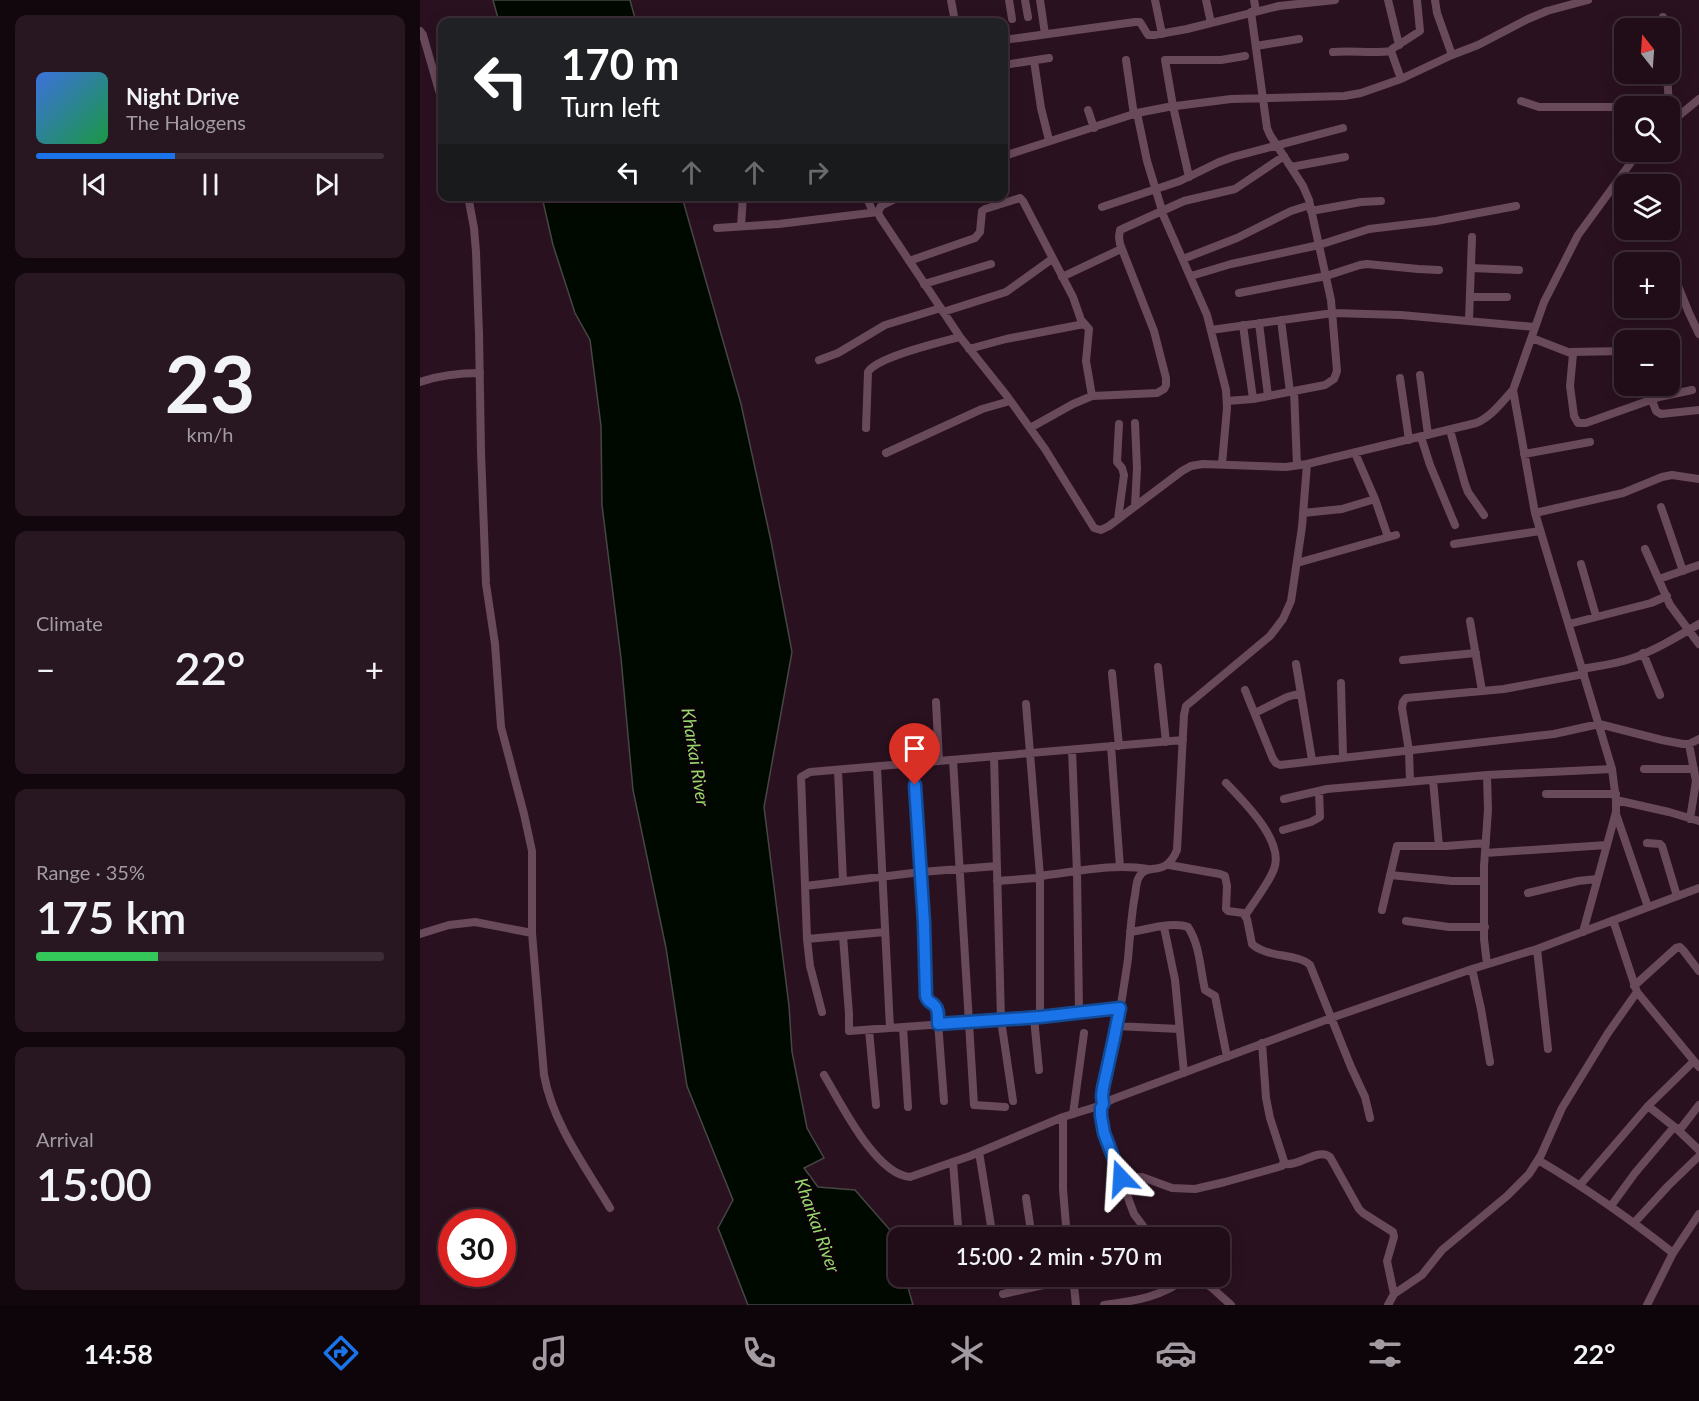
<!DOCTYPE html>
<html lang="en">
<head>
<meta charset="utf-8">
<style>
  :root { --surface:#200d18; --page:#281621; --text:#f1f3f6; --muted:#a29ca2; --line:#3d2d37; --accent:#1a73e8 }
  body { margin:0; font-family:Lato,sans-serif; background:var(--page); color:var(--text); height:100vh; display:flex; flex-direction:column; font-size:22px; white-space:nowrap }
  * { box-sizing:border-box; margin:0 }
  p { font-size:20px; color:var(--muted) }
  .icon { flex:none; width:33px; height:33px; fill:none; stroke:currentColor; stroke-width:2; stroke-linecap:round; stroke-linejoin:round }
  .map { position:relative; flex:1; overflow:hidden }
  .drawer { display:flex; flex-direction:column; gap:15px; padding:15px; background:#12070d; width:420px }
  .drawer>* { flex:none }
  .banner { position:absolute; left:18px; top:18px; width:570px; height:183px; border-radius:12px; box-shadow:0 3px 15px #0003,0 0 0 2px var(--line); background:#202124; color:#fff; overflow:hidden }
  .needle { width:39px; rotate:343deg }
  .fabs { position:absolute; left:1194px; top:18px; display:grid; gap:12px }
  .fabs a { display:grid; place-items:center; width:66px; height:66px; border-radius:12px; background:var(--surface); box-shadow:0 3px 15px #0003,0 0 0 2px var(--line); font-size:30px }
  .speed { position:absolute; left:18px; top:1209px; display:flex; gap:12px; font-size:30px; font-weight:700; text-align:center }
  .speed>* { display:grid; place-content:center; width:78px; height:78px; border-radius:50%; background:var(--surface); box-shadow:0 3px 15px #0003,0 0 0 2px var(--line); line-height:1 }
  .speed .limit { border:9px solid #d22; background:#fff; color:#111 }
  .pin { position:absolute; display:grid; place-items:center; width:51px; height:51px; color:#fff; margin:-62px -26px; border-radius:50% 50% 50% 0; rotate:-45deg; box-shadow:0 0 6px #0007 }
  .pin .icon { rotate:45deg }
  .me { position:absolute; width:66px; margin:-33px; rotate:340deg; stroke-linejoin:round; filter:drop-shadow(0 0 4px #0008) }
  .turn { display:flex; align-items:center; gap:21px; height:126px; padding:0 24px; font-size:27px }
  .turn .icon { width:78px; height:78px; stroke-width:2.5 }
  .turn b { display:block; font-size:42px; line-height:51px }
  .lanes { display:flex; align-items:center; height:57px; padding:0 24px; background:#0003; justify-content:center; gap:30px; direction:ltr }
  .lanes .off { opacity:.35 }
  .big { font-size:45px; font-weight:600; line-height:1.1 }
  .drawer .widget { flex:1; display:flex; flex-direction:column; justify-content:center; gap:9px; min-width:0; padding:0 21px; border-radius:12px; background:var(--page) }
  .drawer .dial { align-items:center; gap:0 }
  .dial b { font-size:78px; line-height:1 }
  .song { display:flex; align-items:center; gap:18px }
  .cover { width:72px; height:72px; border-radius:9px; background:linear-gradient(135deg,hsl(220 70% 55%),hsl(140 70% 35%)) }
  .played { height:6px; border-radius:3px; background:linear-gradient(90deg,var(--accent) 40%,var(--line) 40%) }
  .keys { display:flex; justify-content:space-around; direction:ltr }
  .heat { display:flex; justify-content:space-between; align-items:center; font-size:33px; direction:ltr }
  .charge { height:9px; border-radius:4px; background:linear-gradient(90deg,#34c759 35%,var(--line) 0) }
  .trip { position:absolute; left:468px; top:1227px; width:342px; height:60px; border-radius:12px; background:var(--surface); box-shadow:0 3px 15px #0003,0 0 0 2px var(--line); font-weight:600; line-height:60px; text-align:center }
  .tab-bar { display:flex; height:96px; justify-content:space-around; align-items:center; background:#0d050a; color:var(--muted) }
  .tab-bar .icon { width:42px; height:42px }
  .tab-bar .active { color:var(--accent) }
  .tab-bar b { font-size:27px; color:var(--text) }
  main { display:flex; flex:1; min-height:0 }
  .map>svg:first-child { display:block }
  .water { fill:#000900; stroke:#464643; stroke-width:1.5 }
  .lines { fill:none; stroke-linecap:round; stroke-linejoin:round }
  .minor { stroke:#694a5b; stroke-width:8 }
  .route-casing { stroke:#114b97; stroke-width:15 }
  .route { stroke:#1a73e8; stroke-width:10 }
  .labels { text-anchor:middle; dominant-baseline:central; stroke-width:6; stroke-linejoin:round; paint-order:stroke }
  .water-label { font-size:18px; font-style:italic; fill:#98d76c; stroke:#0c0308 }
</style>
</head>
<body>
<main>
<section class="drawer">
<div class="widget">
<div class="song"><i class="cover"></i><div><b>Night Drive</b><p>The Halogens</p></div></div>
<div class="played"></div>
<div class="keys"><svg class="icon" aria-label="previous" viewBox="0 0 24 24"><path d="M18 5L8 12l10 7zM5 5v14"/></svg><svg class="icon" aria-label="pause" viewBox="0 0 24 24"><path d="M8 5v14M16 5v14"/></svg><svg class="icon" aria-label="next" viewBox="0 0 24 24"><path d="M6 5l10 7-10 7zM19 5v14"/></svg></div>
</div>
<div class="widget dial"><b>23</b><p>km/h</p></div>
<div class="widget"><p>Climate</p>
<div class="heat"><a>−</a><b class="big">22°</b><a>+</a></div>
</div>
<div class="widget"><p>Range · 35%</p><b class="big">175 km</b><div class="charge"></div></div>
<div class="widget"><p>Arrival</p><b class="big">15:00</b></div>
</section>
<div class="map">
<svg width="1279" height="1305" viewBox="0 0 1279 1305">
  <rect width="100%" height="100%" fill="#2a1120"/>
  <!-- water -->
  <path class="water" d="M73,0H210L216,22H79Z
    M122,197H262L321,404L351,541L372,652L344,807L369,1006L372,1052L387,1128L404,1158L384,1168L398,1187L435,1190L470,1230L478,1257V1276L485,1277L493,1305H328L298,1228L313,1200L267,1086L246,948L213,790L201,658L182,505L181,426L170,340L155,313L133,245Z"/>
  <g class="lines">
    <!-- minor -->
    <path class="minor" d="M531,0L535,22
      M589,0L592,19
      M605,0L608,17
      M620,0L625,34
      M735,0L742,34
      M786,0L791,23
      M834,0L836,11
      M968,0L979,45
      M1015,0L1017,13L1032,55
      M1243,17L1244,28
      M0,31L3,35L22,101
      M584,40L715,22H720L728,35H734L767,29L859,6L915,0
      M836,46L879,39
      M913,52C933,50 952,54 971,51
      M706,60L714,115
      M614,61L621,108L629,140
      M584,65L629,58
      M1247,74L1249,106
      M981,79L971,51L972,49L1000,31L997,0
      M1101,101L1119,107H1204
      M668,110L674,128
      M717,113L727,161L744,217L787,315L806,390L807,408L802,464
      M1250,123L1279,99
      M1220,152L1215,157L1158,235L1124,302L1093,390L1115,513L1203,493L1242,477L1252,475L1279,479
      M584,156L717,113L748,107L811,99L924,96L941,93L981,79L1032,55L1058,45L1108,19L1127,11L1168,0
      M871,167L925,157
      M769,177L753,106L745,60H801L825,56
      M48,196L54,228L56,252L59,334L61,452L66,584L75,644L81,727L104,814L112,851V933L124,1075C133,1124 165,1166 190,1208
      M446,196L453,212
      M481,196L461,206L458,212L460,217L540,337L587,396L625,449L674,528L681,530L689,526L762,471L771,466L783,464L866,467L887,464
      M682,207L760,181L799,162L813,157L923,128
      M891,211L941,202L961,201
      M321,226L323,196
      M297,228L359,224L458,212
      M1245,255L1248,262
      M763,259L817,238L871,211L890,205
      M489,261L555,238L560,232L562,211L565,209L600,198L603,201L653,297L661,320L669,329L666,361L672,396
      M1250,266L1269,313L1279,334
      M1051,268L1099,270
      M771,276L811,264L899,245L949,229L1016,221L1096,206
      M642,277L701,249
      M504,284L571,264
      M819,293L906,276L940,265L947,264L998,269L1019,270
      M1050,297H1087
      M523,312L586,292L632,259
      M861,320L870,392
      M1049,321L1052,237
      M839,323L848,396
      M823,325L833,399
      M791,330L913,313L981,315L1115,327
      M1112,338L1153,354L1150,386L1154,416L1158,423H1166L1239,397L1272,390
      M549,349L586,339L664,324
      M1151,352L1204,351
      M399,360L418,353L465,325L521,308
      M1000,375L1008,435
      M980,378L989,440
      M0,382C20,375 38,373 60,373
      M874,391L877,465
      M1232,400L1236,411L1241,414L1279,410
      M807,401L833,399L905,385L914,379L917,371L911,300L889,200L883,186L850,135L847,128L831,12
      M715,423L717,468L715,506
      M446,428L448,372C457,357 521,342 540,337
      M610,428L653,404L672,396L737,393L744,389L746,385V378L734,331L700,244L699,237L700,230L764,201L815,189L864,156
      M1030,430L1045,484L1048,492L1064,515
      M1001,437L1010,465L1035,525
      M466,453L562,409L590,401
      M935,453L955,499L968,537
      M1104,454L1170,442
      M1241,507L1263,571
      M883,513L922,509L955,499
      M1115,513L1192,769L1196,800V812L1163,932
      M698,519L704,475L702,468L697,462L699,424
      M1034,544L1120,531
      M1225,549L1250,605L1279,644
      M877,563L976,535
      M1161,564L1176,616
      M1239,579L1279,565
      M1050,621L1062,691
      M1149,624L1231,603L1247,596
      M1223,653L1240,695
      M983,660L1056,653
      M876,664L892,760
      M738,667L746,742
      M1162,669C1178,666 1195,664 1210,659C1234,651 1257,637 1279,624
      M692,673L699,746
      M921,683L923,757
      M825,690L853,759L856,763L860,765L1134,734L1179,724L1242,740L1263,744H1269L1279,739
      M516,702L519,761
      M606,704L620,876V1017
      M835,713L867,697L881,693
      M1269,744L1276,781L1270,819
      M691,746L700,867
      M652,750L657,872L659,1012
      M574,756L581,1020L593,1101
      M533,760L554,1105L585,1107
      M494,763L504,923L506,996C508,1002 514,1003 517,1009L524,1101
      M457,767L470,1028
      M1224,769H1274
      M418,770L423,881
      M1067,775L1068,810L1064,866V939L1067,964
      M1013,780L1019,846
      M990,782L989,751L982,708L983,702L986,698L1084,689L1164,674
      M806,783C823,801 865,841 854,869C848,885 834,901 825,916
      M1126,794H1196
      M864,799L907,789L976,783L1067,775L1192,769
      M1196,800L1249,812L1279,821
      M1196,814L1228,907
      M863,830L891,822L900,817L899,791
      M1227,843L1240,844L1242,846L1257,896
      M1065,853L1187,845
      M749,865L800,874L805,876L807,886L806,909L808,911L823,913L827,919L832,944C847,958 877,953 890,965L931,1067L945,1097L950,1118
      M970,875L1032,881H1064
      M577,881L617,878L620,876C655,872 693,863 728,869
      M385,886L501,872L577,866
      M1108,893L1158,881L1177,879
      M962,910L977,846H1026L1066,843
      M1193,920L1217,992L1279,1067
      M986,921L1029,927H1065
      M744,927L755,980L764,1073
      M710,932C726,930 753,921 768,927C780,945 780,969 785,990L795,996L807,1057
      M0,934L29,925L55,922L112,933
      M423,936L429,1014V1031L620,1017L700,1007
      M387,939L465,932
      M1117,949L1128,1049
      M1052,969L1061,1009L1070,1062
      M1214,986L1256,948L1260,947L1263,950L1279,971
      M402,1012L390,966L387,939L381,777L390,772L763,740
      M614,1018L619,1070
      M696,1026L759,1029
      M483,1027L488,1107
      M449,1030L456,1105
      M404,1075C421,1103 455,1174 490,1177L550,1156L643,1117L682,1105L693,1099L911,1018L1052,969L1117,949L1279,888
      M683,1103C679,1087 690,1058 694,1041C700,1014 704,986 708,959C710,937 711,916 715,895C716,889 716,882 719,877C728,861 745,879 757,850L764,715L766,706L850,636L863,619L871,601L882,527L887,464L1056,423C1071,417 1082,402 1093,390
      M682,1105L681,1116L684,1133L714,1214L732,1238
      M1228,1106L1257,1129L1262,1127L1279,1105
      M653,1114L664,1033
      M643,1117V1189L647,1238
      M1257,1129L1279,1150
      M559,1152L573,1238
      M1118,1160C1166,1188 1210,1219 1253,1253
      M533,1162L539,1238
      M864,1164C879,1167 899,1147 910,1157L939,1209L943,1213L973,1232L974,1237L967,1261L974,1294
      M701,1178L722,1177L752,1188L775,1189L805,1182L862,1166L864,1161L850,1118L846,1098L842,1043
      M1160,1185L1228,1106L1274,1061
      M606,1198L612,1238
      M1191,1206L1215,1173L1254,1127
      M1214,1223L1248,1186L1279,1156
      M653,1276L656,1305
      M773,1276L791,1287L811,1305
      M583,1294L664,1276
      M684,1305C714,1301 744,1297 768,1276
      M968,1305L974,1294L1002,1275L1022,1250L1087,1196L1109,1174L1121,1155L1142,1108L1188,1033L1217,992
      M1227,1305L1253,1253L1279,1214"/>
  </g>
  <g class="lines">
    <defs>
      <path id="route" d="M495,785L504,923L506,996C508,1003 511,1001 515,1006C519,1010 518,1019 518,1024L620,1017L700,1008L694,1038L683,1088L682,1096L683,1104L681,1108V1116L684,1133L701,1178"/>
    </defs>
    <!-- route casing -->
    <use href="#route" class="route-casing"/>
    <!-- route -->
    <use href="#route" class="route"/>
  </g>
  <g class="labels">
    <!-- water labels -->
    <g class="water-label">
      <text transform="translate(276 757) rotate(81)">Kharkai River</text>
      <text transform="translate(398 1225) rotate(70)">Kharkai River</text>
    </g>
  </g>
</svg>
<div class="fabs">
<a><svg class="needle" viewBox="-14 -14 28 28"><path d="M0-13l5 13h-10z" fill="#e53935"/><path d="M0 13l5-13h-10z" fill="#a29ca2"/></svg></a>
<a><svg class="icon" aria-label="search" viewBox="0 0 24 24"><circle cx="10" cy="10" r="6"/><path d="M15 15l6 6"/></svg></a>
<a><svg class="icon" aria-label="layers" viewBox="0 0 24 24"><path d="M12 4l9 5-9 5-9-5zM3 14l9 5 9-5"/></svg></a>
<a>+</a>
<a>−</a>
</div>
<div class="speed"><div class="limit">30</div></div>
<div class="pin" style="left:495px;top:785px;background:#d93025"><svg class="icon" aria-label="arrive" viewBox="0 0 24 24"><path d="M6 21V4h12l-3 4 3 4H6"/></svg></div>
<svg class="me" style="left:701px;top:1178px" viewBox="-20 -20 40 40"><path d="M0-17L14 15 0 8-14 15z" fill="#1a73e8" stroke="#fff" stroke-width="4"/></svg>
<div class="trip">15:00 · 2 min · 570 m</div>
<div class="banner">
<div class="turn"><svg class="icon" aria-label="left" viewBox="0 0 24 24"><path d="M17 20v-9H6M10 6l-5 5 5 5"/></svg><div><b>170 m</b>Turn left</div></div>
<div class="lanes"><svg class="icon" aria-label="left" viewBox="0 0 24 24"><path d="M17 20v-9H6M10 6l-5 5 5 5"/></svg><svg class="icon off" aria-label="ahead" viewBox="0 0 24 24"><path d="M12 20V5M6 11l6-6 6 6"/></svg><svg class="icon off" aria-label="ahead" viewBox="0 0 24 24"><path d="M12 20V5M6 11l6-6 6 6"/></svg><svg class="icon off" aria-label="right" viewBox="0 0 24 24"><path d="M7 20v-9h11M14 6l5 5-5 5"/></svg></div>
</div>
</div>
</main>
<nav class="tab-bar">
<b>14:58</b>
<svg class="icon active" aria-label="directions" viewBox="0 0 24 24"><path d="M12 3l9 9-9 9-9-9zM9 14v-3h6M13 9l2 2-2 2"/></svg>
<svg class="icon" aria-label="music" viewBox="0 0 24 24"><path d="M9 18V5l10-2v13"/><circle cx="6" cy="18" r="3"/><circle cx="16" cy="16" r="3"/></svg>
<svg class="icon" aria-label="phone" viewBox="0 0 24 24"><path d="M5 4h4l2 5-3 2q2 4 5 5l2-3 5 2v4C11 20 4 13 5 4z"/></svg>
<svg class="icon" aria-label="climate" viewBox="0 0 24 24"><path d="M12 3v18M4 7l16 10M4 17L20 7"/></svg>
<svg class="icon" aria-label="car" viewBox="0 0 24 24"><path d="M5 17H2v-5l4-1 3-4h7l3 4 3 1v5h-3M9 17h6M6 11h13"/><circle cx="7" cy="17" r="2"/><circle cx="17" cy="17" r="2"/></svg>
<svg class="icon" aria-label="filters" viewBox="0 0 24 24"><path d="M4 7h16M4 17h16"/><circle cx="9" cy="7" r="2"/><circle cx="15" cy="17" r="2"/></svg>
<b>22°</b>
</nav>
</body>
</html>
